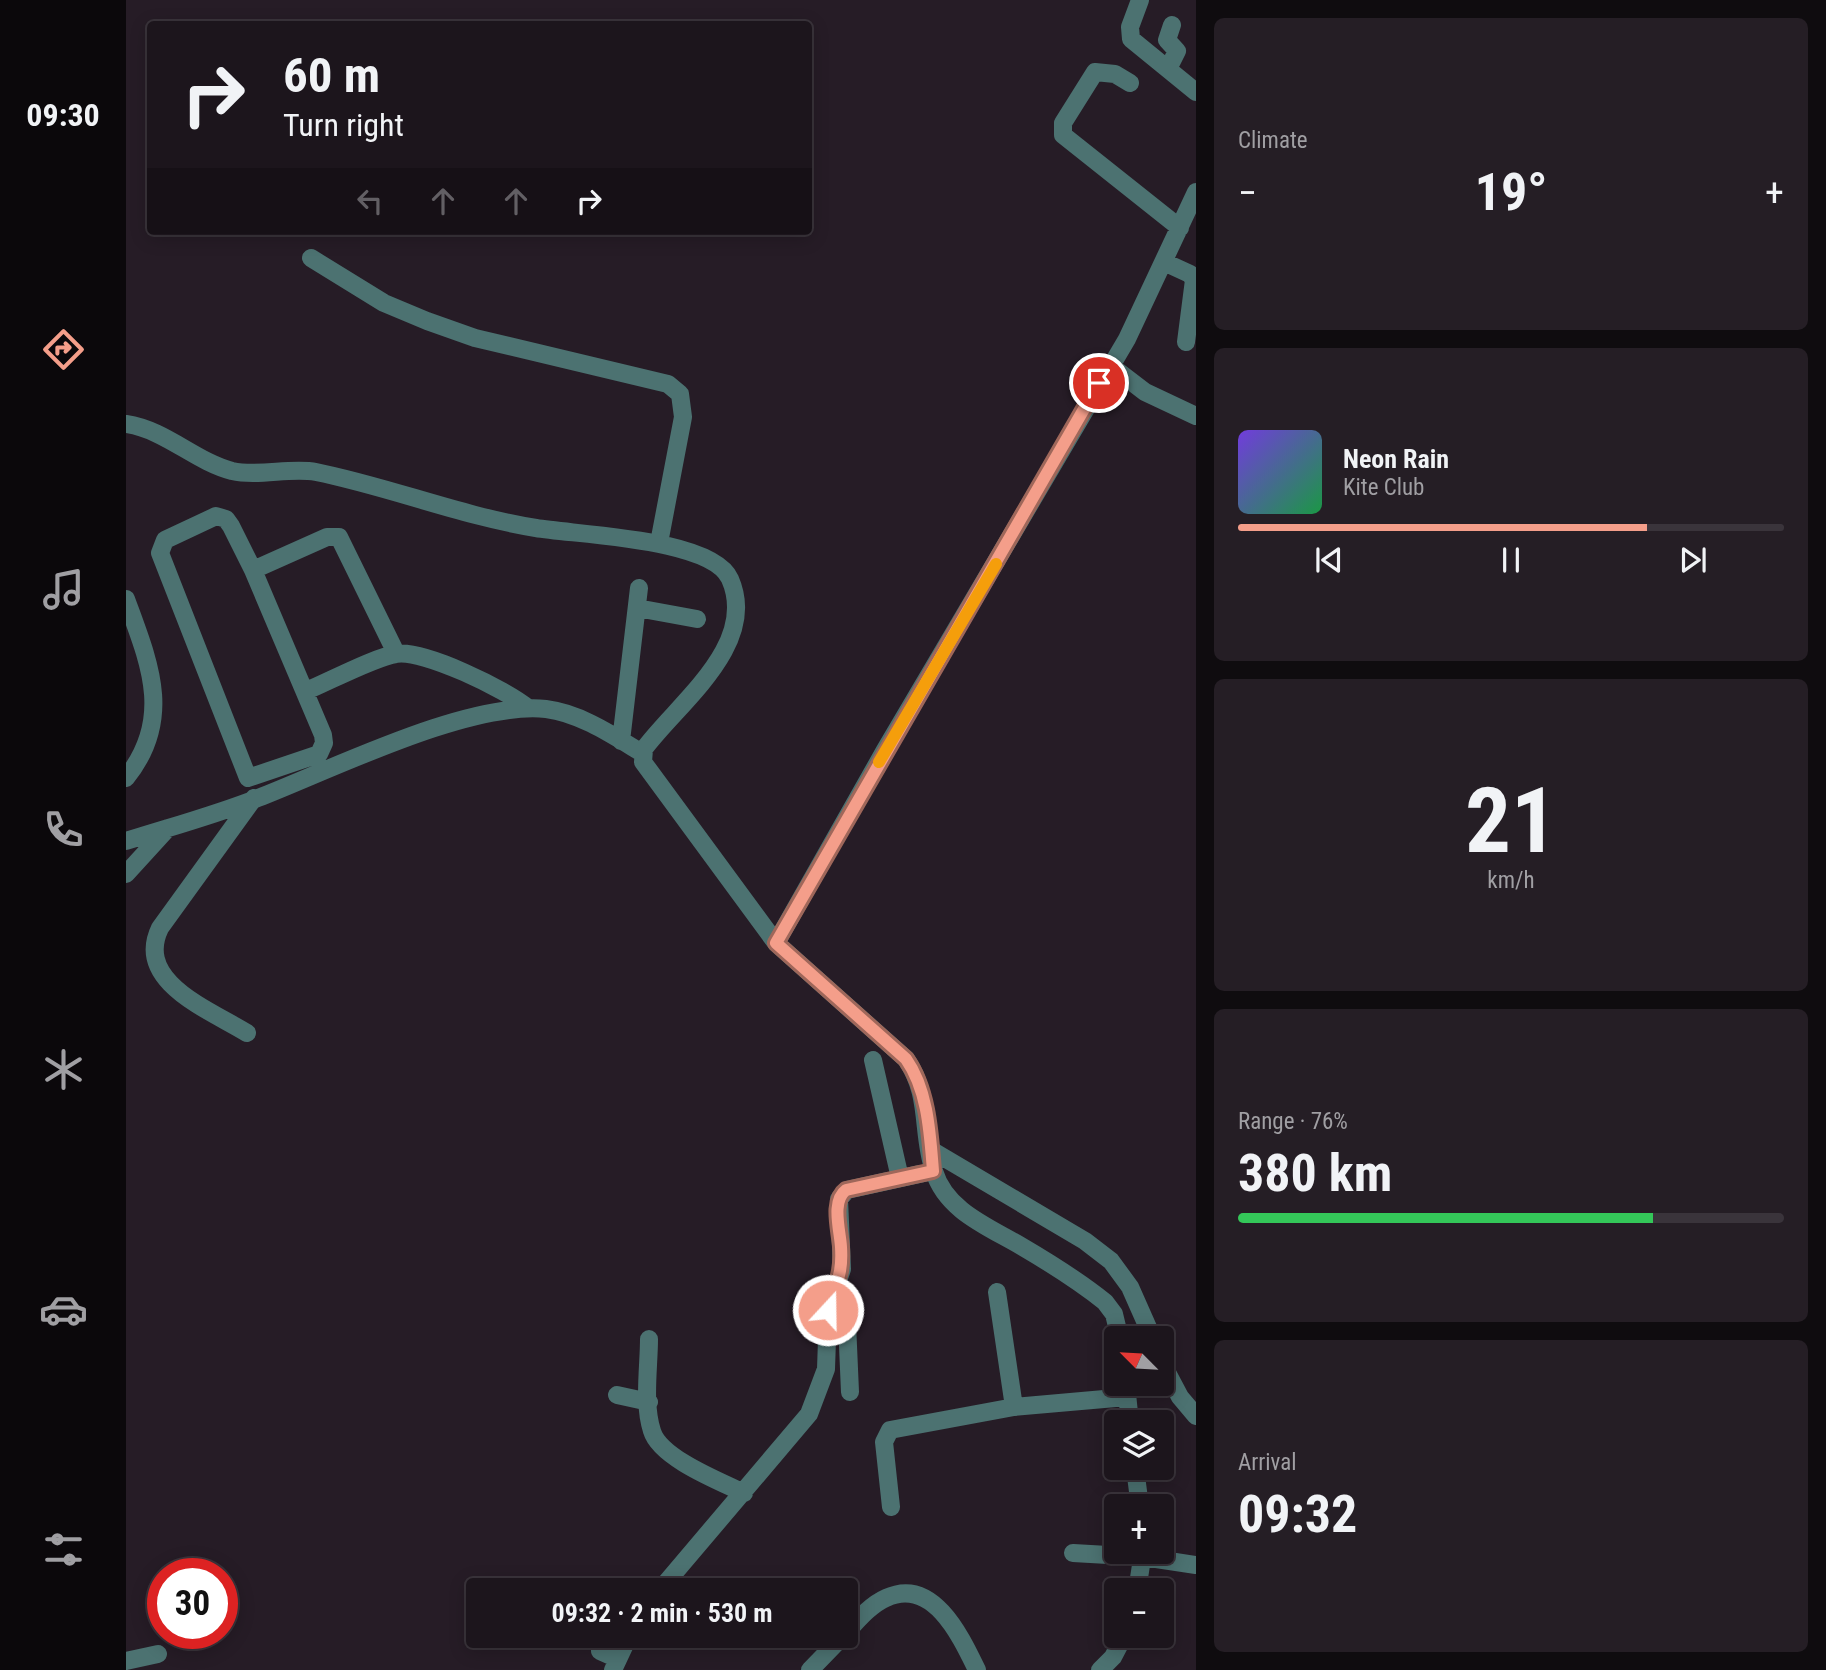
<!DOCTYPE html>
<html lang="en">
<head>
<meta charset="utf-8">
<style>
  :root { --surface:#1c151c; --page:#251e25; --text:#f1f3f6; --muted:#a09fa3; --line:#3a343b; --accent:#f49e8a }
  body { margin:0; font-family:"Roboto Condensed",sans-serif; background:var(--page); color:var(--text); height:100vh; display:flex; flex-direction:column; font-size:26px; white-space:nowrap }
  * { box-sizing:border-box; margin:0 }
  p { font-size:23px; color:var(--muted) }
  .icon { flex:none; width:38px; height:38px; fill:none; stroke:currentColor; stroke-width:2; stroke-linecap:round; stroke-linejoin:round }
  .map { position:relative; flex:1; overflow:hidden }
  .panel { display:flex; flex-direction:column; gap:18px; padding:18px; background:#0f0c0f; width:630px }
  .panel>* { flex:none }
  .top-card { position:absolute; left:21px; top:21px; width:665px; height:214px; border-radius:7px; box-shadow:0 4px 18px #0003,0 0 0 2px var(--line); background:#1c151c; color:var(--text); overflow:hidden }
  .needle { width:46px; rotate:294deg }
  .fabs { position:absolute; left:978px; top:1326px; display:grid; gap:14px }
  .fabs a { display:grid; place-items:center; width:70px; height:70px; border-radius:7px; background:var(--surface); box-shadow:0 4px 18px #0003,0 0 0 2px var(--line); font-size:35px }
  .speed { position:absolute; left:21px; top:1558px; display:flex; gap:14px; font-size:35px; font-weight:700; text-align:center }
  .speed>* { display:grid; place-content:center; width:91px; height:91px; border-radius:50%; background:var(--surface); box-shadow:0 4px 18px #0003,0 0 0 2px var(--line); line-height:1 }
  .speed .limit { border:10px solid #d22; background:#fff; color:#111 }
  .pin { position:absolute; display:grid; place-items:center; width:60px; height:60px; color:#fff; margin:-30px; border:4px solid #fff; border-radius:50%; box-shadow:0 2px 7px #0007 }
  .me { position:absolute; width:77px; margin:-38px; rotate:21deg; stroke-linejoin:round; filter:drop-shadow(0 0 5px #0008) }
  .turn { display:flex; align-items:center; gap:24px; height:147px; padding:0 21px; font-size:32px }
  .turn .icon { width:91px; height:91px; stroke-width:2.5 }
  .turn b { display:block; font-size:49px; line-height:60px }
  .lanes { display:flex; align-items:center; height:66px; padding:0 21px; background:#0003; justify-content:center; gap:35px; direction:ltr }
  .lanes .off { opacity:.35 }
  .big { font-size:52px; font-weight:700; line-height:1.1 }
  .panel .tile { flex:1; display:flex; flex-direction:column; justify-content:center; gap:10px; min-width:0; padding:0 24px; border-radius:10px; background:var(--page) }
  .panel .dial { align-items:center; gap:0 }
  .dial b { font-size:91px; line-height:1 }
  .song { display:flex; align-items:center; gap:21px }
  .cover { width:84px; height:84px; border-radius:10px; background:linear-gradient(135deg,hsl(260 70% 55%),hsl(140 70% 35%)) }
  .played { height:7px; border-radius:4px; background:linear-gradient(90deg,var(--accent) 75%,var(--line) 75%) }
  .keys { display:flex; justify-content:space-around; direction:ltr }
  .heat { display:flex; justify-content:space-between; align-items:center; font-size:38px; direction:ltr }
  .charge { height:10px; border-radius:5px; background:linear-gradient(90deg,#34c759 76%,var(--line) 0) }
  .trip { position:absolute; left:340px; top:1578px; width:392px; height:70px; border-radius:7px; background:var(--surface); box-shadow:0 4px 18px #0003,0 0 0 2px var(--line); font-weight:700; line-height:70px; text-align:center }
  main { display:flex; flex:1; min-height:0 }
  .dock { display:flex; flex-direction:column; width:126px; justify-content:space-around; align-items:center; background:#0b080b; color:var(--muted) }
  .dock .icon { width:49px; height:49px }
  .dock .current { color:var(--accent) }
  .dock b { font-size:32px; color:var(--text) }
  .map>svg:first-child { display:block }
  .lines { fill:none; stroke-linecap:round; stroke-linejoin:round }
  .minor { stroke:#4c7271; stroke-width:18 }
  .route-casing { stroke:#9f675a; stroke-width:18 }
  .route { stroke:#f49e8a; stroke-width:12 }
  .slow { stroke:#f59e0b; stroke-width:12 }
</style>
</head>
<body>
<main>
<nav class="dock">
<b>09:30</b>
<svg class="icon current" aria-label="directions" viewBox="0 0 24 24"><path d="M12 3l9 9-9 9-9-9zM9 14v-3h6M13 9l2 2-2 2"/></svg>
<svg class="icon" aria-label="music" viewBox="0 0 24 24"><path d="M9 18V5l10-2v13"/><circle cx="6" cy="18" r="3"/><circle cx="16" cy="16" r="3"/></svg>
<svg class="icon" aria-label="phone" viewBox="0 0 24 24"><path d="M5 4h4l2 5-3 2q2 4 5 5l2-3 5 2v4C11 20 4 13 5 4z"/></svg>
<svg class="icon" aria-label="climate" viewBox="0 0 24 24"><path d="M12 3v18M4 7l16 10M4 17L20 7"/></svg>
<svg class="icon" aria-label="car" viewBox="0 0 24 24"><path d="M5 17H2v-5l4-1 3-4h7l3 4 3 1v5h-3M9 17h6M6 11h13"/><circle cx="7" cy="17" r="2"/><circle cx="17" cy="17" r="2"/></svg>
<svg class="icon" aria-label="filters" viewBox="0 0 24 24"><path d="M4 7h16M4 17h16"/><circle cx="9" cy="7" r="2"/><circle cx="15" cy="17" r="2"/></svg>
</nav>
<div class="map">
<svg width="1070" height="1670" viewBox="0 0 1070 1670">
  <rect width="100%" height="100%" fill="#261c26"/>
  <g class="lines">
    <!-- minor -->
    <path class="minor" d="M1014,0L1004,27L1005,39L1070,92
      M1042,69L1051,51L1041,40L1046,25
      M1004,83L989,74L969,72L937,123V135L1054,228
      M185,258L258,303L301,321L349,338L542,384L554,394L557,417L533,543
      M1038,262L1064,274L1068,280L1060,342
      M985,366L1019,392L1070,416
      M0,424C40,430 68,461 106,471C133,477 165,467 190,472C264,487 335,516 410,528C451,535 586,538 604,579C633,645 552,703 518,749L517,762L650,943L780,1059C805,1095 795,1133 808,1171C820,1211 863,1227 895,1246C924,1263 953,1281 979,1302L988,1314L994,1339
      M90,516L100,519L105,526L127,570L197,735L198,743L193,754L122,778L34,553L39,540Z
      M127,570L201,537H213L270,653
      M0,599C23,662 48,718 0,778
      M511,608L571,619
      M180,691C202,682 249,657 270,654C297,649 381,690 402,708
      M495,741L513,588
      M0,841C44,827 89,815 132,798C207,769 342,701 420,709C454,713 488,736 516,753
      M0,874L42,828
      M650,943L759,750L1001,339L1070,192
      M121,1033C84,1010 8,982 34,928L128,798
      M747,1060L774,1178
      M805,1150L959,1241L985,1261L1004,1287L1027,1339
      M713,1283L720,1300L724,1392
      M871,1292L888,1407
      M523,1339C523,1367 517,1403 526,1431C534,1458 593,1481 618,1493
      M1036,1363L1054,1397L1070,1416
      M1000,1384L1004,1423
      M491,1395L523,1402
      M1009,1468L1014,1507
      M765,1507L758,1442L764,1430L888,1407L1001,1397
      M947,1553L1017,1557L1070,1565
      M533,1591L683,1414L700,1369L702,1310L716,1269L713,1199L721,1190L807,1171
      M1011,1591L1017,1552
      M719,1634C731,1621 744,1605 760,1598C807,1576 835,1637 851,1670
      M474,1651L492,1659
      M0,1661L32,1654
      M487,1670L503,1636
      M684,1670L717,1636
      M974,1670L987,1657L998,1636"/>
  </g>
  <g class="lines">
    <defs>
      <path id="route" d="M702,1310C708,1282 717,1280 715,1247C714,1230 705,1201 720,1190L807,1171C804,1134 802,1090 780,1059L650,943L973,383"/>
    </defs>
    <!-- route casing -->
    <use href="#route" class="route-casing"/>
    <!-- route -->
    <use href="#route" class="route"/>
    <!-- slow -->
    <path class="slow" d="M753,762L870,564"/>
  </g>
</svg>
<div class="fabs">
<a><svg class="needle" viewBox="-14 -14 28 28"><path d="M0-13l5 13h-10z" fill="#e53935"/><path d="M0 13l5-13h-10z" fill="#a09fa3"/></svg></a>
<a><svg class="icon" aria-label="layers" viewBox="0 0 24 24"><path d="M12 4l9 5-9 5-9-5zM3 14l9 5 9-5"/></svg></a>
<a>+</a>
<a>−</a>
</div>
<div class="speed"><div class="limit">30</div></div>
<div class="pin" style="left:973px;top:383px;background:#d93025"><svg class="icon" aria-label="arrive" viewBox="0 0 24 24"><path d="M6 21V4h12l-3 4 3 4H6"/></svg></div>
<svg class="me" style="left:702px;top:1310px" viewBox="-20 -20 40 40"><circle r="17" fill="#f49e8a" stroke="#fff" stroke-width="3"/><path d="M0-11L8 9 0 5-8 9z" fill="#fff"/></svg>
<div class="trip">09:32 · 2 min · 530 m</div>
<div class="top-card">
<div class="turn"><svg class="icon" aria-label="right" viewBox="0 0 24 24"><path d="M7 20v-9h11M14 6l5 5-5 5"/></svg><div><b>60 m</b>Turn right</div></div>
<div class="lanes"><svg class="icon off" aria-label="left" viewBox="0 0 24 24"><path d="M17 20v-9H6M10 6l-5 5 5 5"/></svg><svg class="icon off" aria-label="ahead" viewBox="0 0 24 24"><path d="M12 20V5M6 11l6-6 6 6"/></svg><svg class="icon off" aria-label="ahead" viewBox="0 0 24 24"><path d="M12 20V5M6 11l6-6 6 6"/></svg><svg class="icon" aria-label="right" viewBox="0 0 24 24"><path d="M7 20v-9h11M14 6l5 5-5 5"/></svg></div>
</div>
</div>
<section class="panel">
<div class="tile"><p>Climate</p>
<div class="heat"><a>−</a><b class="big">19°</b><a>+</a></div>
</div>
<div class="tile">
<div class="song"><i class="cover"></i><div><b>Neon Rain</b><p>Kite Club</p></div></div>
<div class="played"></div>
<div class="keys"><svg class="icon" aria-label="previous" viewBox="0 0 24 24"><path d="M18 5L8 12l10 7zM5 5v14"/></svg><svg class="icon" aria-label="pause" viewBox="0 0 24 24"><path d="M8 5v14M16 5v14"/></svg><svg class="icon" aria-label="next" viewBox="0 0 24 24"><path d="M6 5l10 7-10 7zM19 5v14"/></svg></div>
</div>
<div class="tile dial"><b>21</b><p>km/h</p></div>
<div class="tile"><p>Range · 76%</p><b class="big">380 km</b><div class="charge"></div></div>
<div class="tile"><p>Arrival</p><b class="big">09:32</b></div>
</section>
</main>
</body>
</html>
